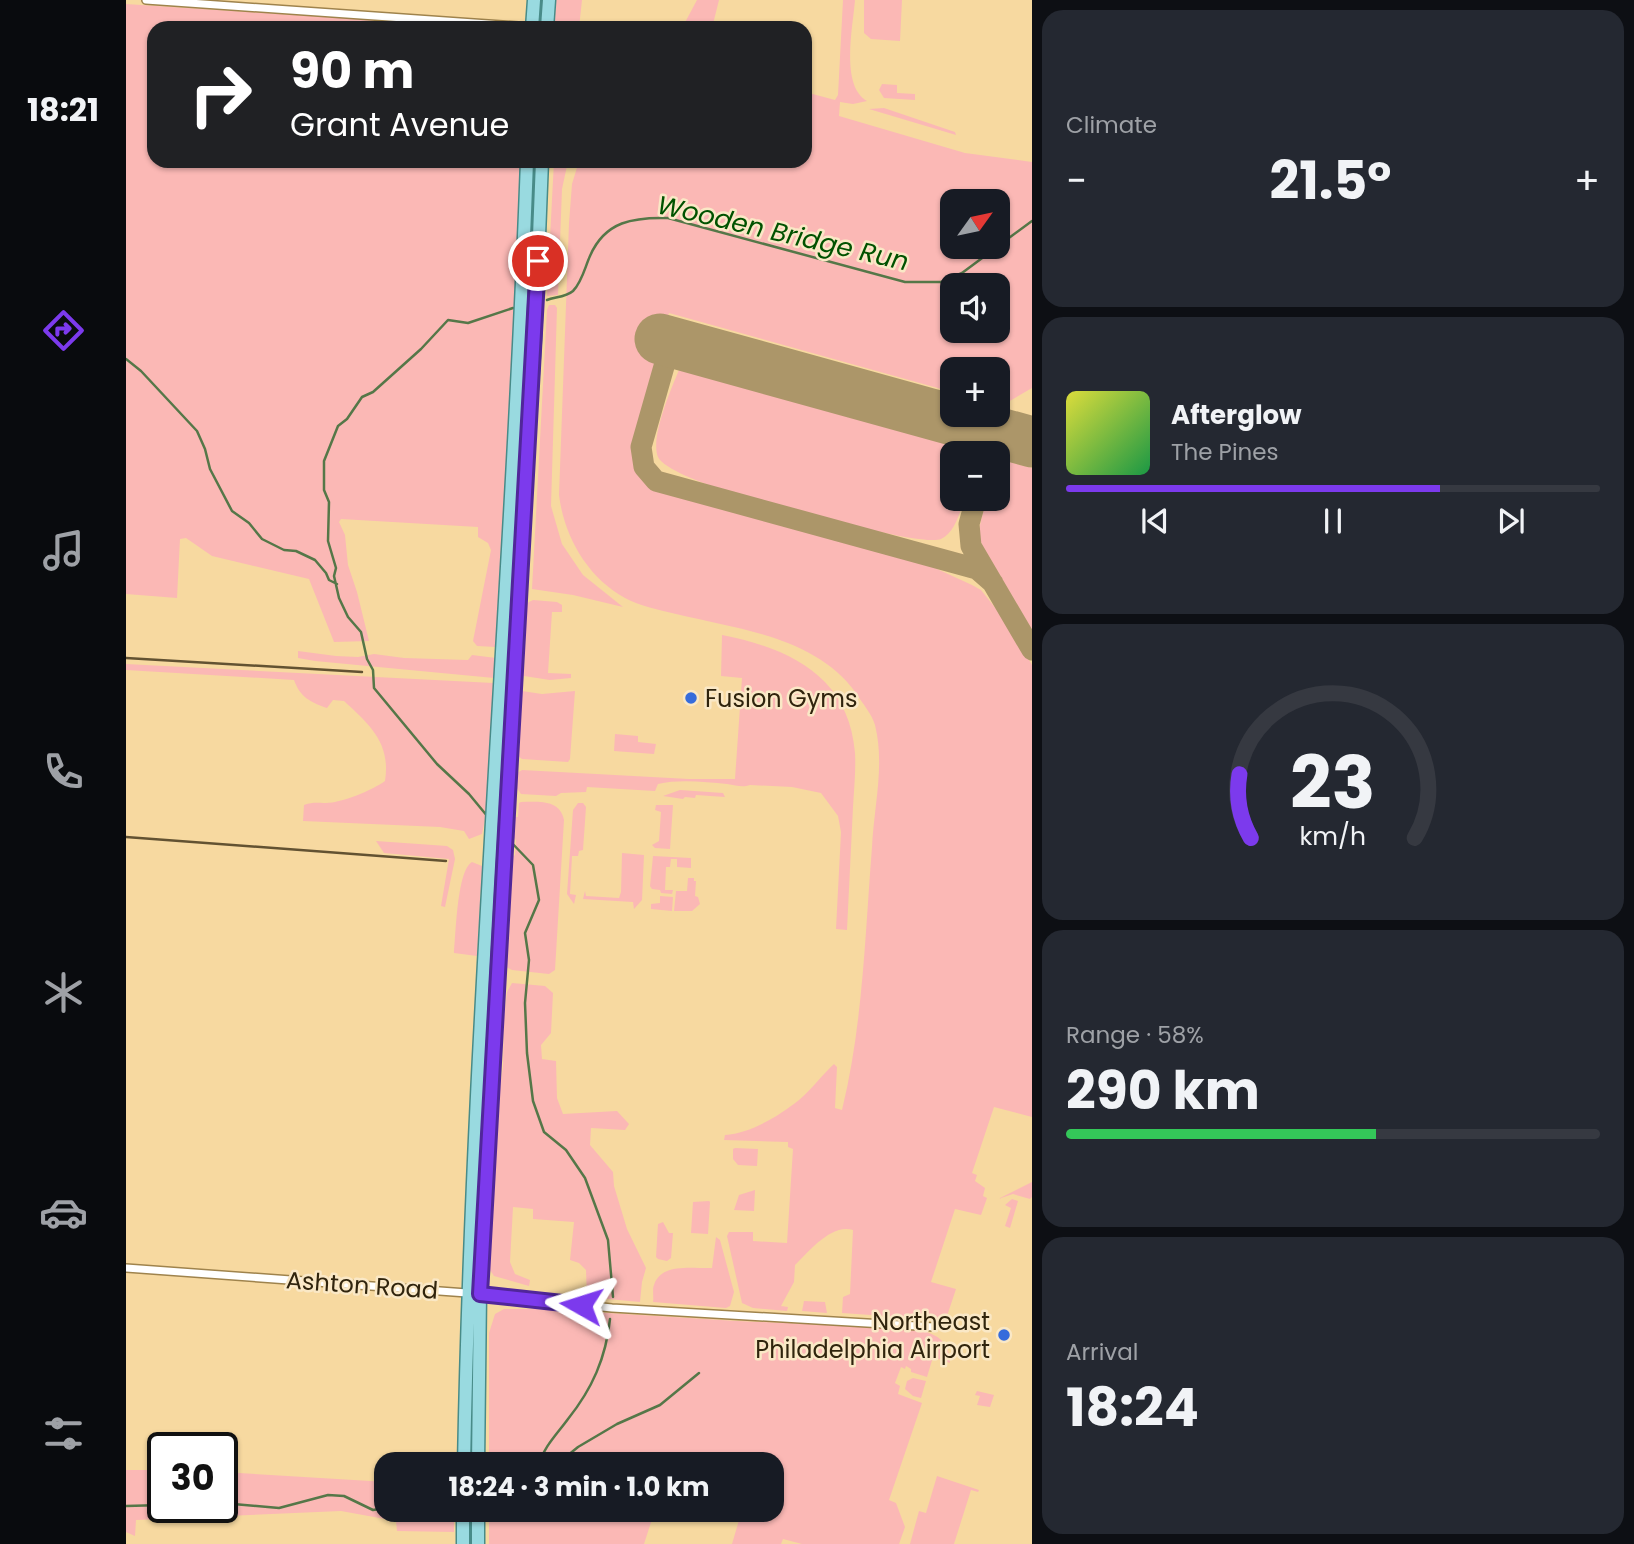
<!DOCTYPE html>
<html lang="en">
<head>
<meta charset="utf-8">
<style>
  :root { --surface:#171b24; --page:#242831; --text:#f1f3f6; --muted:#9ea1a6; --line:#363941; --accent:#7c3aed }
  body { margin:0; font-family:Poppins,sans-serif; background:var(--page); color:var(--text); height:100vh; display:flex; flex-direction:column; font-size:26px; white-space:nowrap }
  * { box-sizing:border-box; margin:0 }
  p { font-size:23px; color:var(--muted) }
  .icon { flex:none; width:38px; height:38px; fill:none; stroke:currentColor; stroke-width:2; stroke-linecap:round; stroke-linejoin:round }
  .map { position:relative; flex:1; overflow:hidden }
  .sheet { display:flex; flex-direction:column; gap:10px; padding:10px; background:#0d0f14; width:602px }
  .sheet>* { flex:none }
  .guide { position:absolute; left:21px; top:21px; width:665px; height:147px; border-radius:21px; box-shadow:0 2px 5px #0004; background:#202124; color:#fff; overflow:hidden }
  .needle { width:46px; rotate:57deg }
  .controls { position:absolute; left:814px; top:189px; display:grid; gap:14px }
  .controls a { display:grid; place-items:center; width:70px; height:70px; border-radius:14px; background:var(--surface); box-shadow:0 2px 5px #0004; font-size:35px }
  .speed { position:absolute; left:21px; top:1432px; display:flex; gap:14px; font-size:35px; font-weight:700; text-align:center }
  .speed>* { display:grid; place-content:center; width:91px; height:91px; border-radius:50%; background:var(--surface); box-shadow:0 2px 5px #0004; line-height:1 }
  .speed .limit { border:4px solid #111; border-radius:10px; background:#fff; color:#111 }
  .pin { position:absolute; display:grid; place-items:center; width:60px; height:60px; color:#fff; margin:-30px; border:4px solid #fff; border-radius:50%; box-shadow:0 2px 7px #0007 }
  .me { position:absolute; width:77px; margin:-38px; rotate:276deg; stroke-linejoin:round; filter:drop-shadow(0 0 5px #0008) }
  .turn { display:flex; align-items:center; gap:24px; height:147px; padding:0 28px; font-size:32px }
  .turn .icon { width:91px; height:91px; stroke-width:2.5 }
  .turn b { display:block; font-size:49px; line-height:60px }
  .big { font-size:52px; font-weight:700; line-height:1.1 }
  .sheet .card { flex:1; display:flex; flex-direction:column; justify-content:center; gap:10px; min-width:0; padding:0 24px; border-radius:21px; background:var(--page) }
  .sheet .dial { align-items:center; gap:0 }
  .dial svg { height:182px; overflow:visible; fill:none; stroke:var(--line); stroke-width:7; stroke-linecap:round; text-anchor:middle }
  .dial text { fill:var(--text); stroke:none }
  .song { display:flex; align-items:center; gap:21px }
  .cover { width:84px; height:84px; border-radius:10px; background:linear-gradient(135deg,hsl(60 70% 55%),hsl(140 70% 35%)) }
  .played { height:7px; border-radius:4px; background:linear-gradient(90deg,var(--accent) 70%,var(--line) 70%) }
  .keys { display:flex; justify-content:space-around; direction:ltr }
  .heat { display:flex; justify-content:space-between; align-items:center; font-size:38px; direction:ltr }
  .charge { height:10px; border-radius:5px; background:linear-gradient(90deg,#34c759 58%,var(--line) 0) }
  .trip { position:absolute; left:248px; top:1452px; width:410px; height:70px; border-radius:21px; background:var(--surface); box-shadow:0 2px 5px #0004; font-weight:700; line-height:70px; text-align:center }
  main { display:flex; flex:1; min-height:0 }
  .tabs { display:flex; flex-direction:column; width:126px; justify-content:space-around; align-items:center; background:#090b0e; color:var(--muted) }
  .tabs .icon { width:49px; height:49px }
  .tabs .current { color:var(--accent) }
  .tabs b { font-size:32px; color:var(--text) }
  .map>svg:first-child { display:block }
  .green { fill:#fbb8b5; fill-rule:evenodd }
  .lines { fill:none; stroke-linecap:round; stroke-linejoin:round }
  .stream { stroke:#557748; stroke-width:2.5 }
  .taxiway { stroke:#ac9669; stroke-width:21 }
  .runway { stroke:#ac9669; stroke-width:51 }
  .street-casing { stroke:#9f834c; stroke-width:10 }
  .primary-casing { stroke:#488b88; stroke-width:15 }
  .street { stroke:#fff; stroke-width:7 }
  .primary { stroke:#99dae0; stroke-width:12 }
  .rail { stroke:#625232; stroke-width:2.5 }
  .route-casing { stroke:#51269a; stroke-width:18 }
  .route { stroke:#7c3aed; stroke-width:12 }
  .poi-dot { fill:#366cdb; stroke:#fae8c6; stroke-width:2.5 }
  .labels { text-anchor:middle; dominant-baseline:central; stroke-width:5; stroke-linejoin:round; paint-order:stroke }
  .poi-label { font-size:24px; fill:#30240d; stroke:#fae8c6; text-anchor:start }
  .street-label { font-size:24px; fill:#30240d; stroke:#fae8c6 }
  .water-label { font-size:26px; font-style:italic; fill:#005200; stroke:#fae8c6 }
</style>
</head>
<body>
<main>
<nav class="tabs">
<b>18:21</b>
<svg class="icon current" aria-label="directions" viewBox="0 0 24 24"><path d="M12 3l9 9-9 9-9-9zM9 14v-3h6M13 9l2 2-2 2"/></svg>
<svg class="icon" aria-label="music" viewBox="0 0 24 24"><path d="M9 18V5l10-2v13"/><circle cx="6" cy="18" r="3"/><circle cx="16" cy="16" r="3"/></svg>
<svg class="icon" aria-label="phone" viewBox="0 0 24 24"><path d="M5 4h4l2 5-3 2q2 4 5 5l2-3 5 2v4C11 20 4 13 5 4z"/></svg>
<svg class="icon" aria-label="climate" viewBox="0 0 24 24"><path d="M12 3v18M4 7l16 10M4 17L20 7"/></svg>
<svg class="icon" aria-label="car" viewBox="0 0 24 24"><path d="M5 17H2v-5l4-1 3-4h7l3 4 3 1v5h-3M9 17h6M6 11h13"/><circle cx="7" cy="17" r="2"/><circle cx="17" cy="17" r="2"/></svg>
<svg class="icon" aria-label="filters" viewBox="0 0 24 24"><path d="M4 7h16M4 17h16"/><circle cx="9" cy="7" r="2"/><circle cx="15" cy="17" r="2"/></svg>
</nav>
<div class="map">
<svg width="906" height="1544" viewBox="0 0 906 1544">
  <rect width="100%" height="100%" fill="#f7d9a0"/>
  <!-- green -->
  <path class="green" d="M430,0H456L453,28L437,25L428,28Z
    M571,0H593L586,28H556Z
    M717,0H729C727,27 714,86 741,101L727,104L714,102L713,116L839,153L906,162V388L875,406L872,404V369H826V392L543,313L508,437C505,463 514,482 538,492L798,563L846,585L855,590L883,625L906,665V1117L868,1107L846,1173L851,1175L849,1181L859,1188L857,1196L861,1198L855,1215L829,1209L805,1282L830,1289L821,1316L817,1320L716,1313L717,1297L724,1294L727,1230C706,1223 683,1251 669,1265L668,1282L655,1306L662,1307L661,1311L627,1308L616,1303L601,1236L603,1232H627V1241L661,1243L667,1149L662,1147V1142L598,1140L599,1135C625,1133 653,1116 673,1100C686,1089 696,1075 708,1064L711,1067L709,1108L716,1110C737,1024 739,935 746,847C748,806 759,765 749,725C746,714 736,703 730,693C690,637 612,629 550,614C534,610 513,606 499,598C461,577 438,536 433,495L443,223L446,184L453,161H679V92L709,100L712,95ZM826,201H872V247H826ZM826,285H872V331H826Z
    M738,0H776L774,41L745,39L738,33Z
    M0,4L291,23V27H303L28,28V161H395L390,302L370,647L351,646L347,641L365,550L362,543L352,537V527L215,519L213,522L219,535L222,565L231,592L243,641L208,642L183,579L86,556L60,538L54,539L51,598L0,594Z
    M756,84L771,85V93L789,94V100L758,98L753,90Z
    M758,108L829,132L830,135L743,109Z
    M428,161H442L436,189L432,295L421,296Z
    M423,305H429L431,308L425,506L436,544L457,575L497,607L447,595L406,589L421,310Z
    M553,370L849,452L850,453H826V499H839C834,511 829,533 815,539C795,548 624,499 593,489C580,484 537,469 532,457C524,438 545,389 553,370Z
    M876,460L906,468V630L856,545L852,534L860,499H872V461Z
    M407,600L431,602L436,605V612H426L422,673L445,674V678L424,680L398,676L401,603Z
    M596,635C663,648 723,676 729,753C730,770 728,789 727,807C725,848 723,889 721,930L710,929L715,832L712,816L695,793L666,787L624,785C616,788 610,785 601,784C580,782 553,779 532,784L529,791L461,787L460,792L435,793L430,796L395,794L390,787L391,773L396,770L563,779H609L616,678L595,676Z
    M172,651L210,656L232,657L248,654L278,658L342,660L346,655L370,658L368,678L189,661L172,658Z
    M0,664L367,683L361,810L356,834L343,839L338,831L314,827L177,821L178,805C187,802 190,803 200,803C215,803 247,790 259,781C265,743 244,725 218,701L207,700L201,708C184,702 174,697 168,680L0,670Z
    M396,691L416,694L449,691L444,759L442,762L396,759L392,756Z
    M489,734L512,736V742L530,744L528,754L488,751Z
    M554,790L597,793L599,797L570,795L569,798L559,797L557,799L537,796Z
    M395,802C412,802 434,799 438,820L429,970L423,974L386,970L380,967L386,857L389,855L390,840L387,837L389,817H392L393,803Z
    M452,803H457L460,807L457,850L453,851L452,856H446L444,894L450,895L448,904L441,894L447,810Z
    M530,805H547L544,849L529,848L526,845L533,841L535,812L529,810Z
    M250,841L321,846L327,850L329,859L319,907L315,906L323,859L258,853Z
    M496,853L518,855L516,900L508,909L507,902L457,899L459,891L460,896L493,898L495,892Z
    M527,856L565,858V868L551,867V859H545L544,867H540L539,890H547L546,894L535,893L534,890L526,889L524,886Z
    M346,862L356,866V871L351,956L328,953C330,934 331,870 346,862Z
    M562,878H568V881H570L569,896L572,897L574,904L566,911H548L550,891H561Z
    M534,896L547,897L546,911L525,909V904L534,903Z
    M386,983L419,986L427,993L425,1033L415,1045L416,1059L430,1061L431,1098L437,1114L491,1111L503,1124L499,1130L465,1128L464,1145L487,1172L488,1186L501,1229L520,1268L516,1282L514,1302L461,1297L460,1270L453,1263L444,1260L448,1222L407,1219V1209L387,1207L384,1262L389,1274L404,1280L403,1286L368,1276L362,1267L370,1116L377,1067L378,1017L381,992Z
    M609,1148L632,1149L631,1166L612,1165L607,1159V1149Z
    M906,1182V1197L904,1199L887,1194L872,1199Z
    M629,1190L628,1211L608,1210L613,1195Z
    M886,1199L892,1201L884,1228L879,1226L885,1208L879,1205Z
    M583,1201L584,1202L582,1234L565,1233L567,1202Z
    M537,1222L543,1233H547L545,1258L541,1261L532,1259L530,1257L532,1224Z
    M590,1237L594,1240L608,1292L604,1306L600,1308L527,1302C528,1297 526,1289 528,1285C535,1262 569,1269 586,1268Z
    M678,1301L699,1302L701,1313L676,1311Z
    M378,1309H418L611,1321L776,1328C799,1330 824,1334 824,1363L807,1357L801,1377L785,1372V1369L780,1366L779,1369L775,1367L769,1383L774,1386L772,1394L796,1403L763,1500L770,1503L779,1527L773,1544H676L657,1539L655,1544H606L616,1510H646V1465H363V1333L369,1314Z
    M787,1378L800,1381L795,1398L787,1396L779,1389L781,1381Z
    M851,1391L868,1395L864,1407L851,1405L854,1396L849,1395Z
    M0,1470H37V1507H96V1472L261,1482V1510H328V1532L271,1531L270,1521L215,1511L10,1520L9,1536L0,1532Z
    M811,1476L853,1490L852,1492L845,1490L828,1544H784L793,1511L800,1513Z
    M363,1510H529L518,1544H363Z"/>
  <g class="lines">
    <!-- stream -->
    <path class="stream" d="M872,246L906,221
      M421,300C429,297 440,297 447,291C456,282 459,267 464,256C479,221 508,217 542,218L779,282H815L836,273L871,247
      M0,359L15,371L71,431L79,449L84,469L106,511L123,523L136,539L158,550L170,551L189,560L200,573L203,580L211,584
      M362,817L343,794L311,764L248,688L247,670L241,659L235,632L222,617L213,598L208,576L210,568L202,541L203,502L198,490V461L212,426L221,419L236,397L247,392L295,349L322,320L342,323L387,308
      M383,840L407,865L413,900L399,933L403,960L399,1003L401,1053L407,1101L418,1132L440,1150L459,1178L482,1240L487,1297
      M412,1465C418,1447 431,1434 442,1419C466,1389 480,1358 484,1319
      M430,1465L452,1447L491,1424L534,1405L573,1373
      M96,1503L153,1508L202,1495L218,1496L247,1510L261,1508
      M0,1506L37,1505"/>
    <!-- taxiway -->
    <path class="taxiway" d="M545,342L515,447L518,467L530,481L851,569L867,583
      M830,420C846,428 855,435 859,453
      M864,453L881,441L899,440
      M850,499L843,524L845,546L906,650"/>
    <!-- runway -->
    <path class="runway" d="M534,339L906,442"/>
    <defs>
      <path id="street" d="M20,0L406,27
        M0,1268L341,1293L486,1308L808,1327"/>
      <path id="primary" d="M406,28L408,0
        M421,28L423,0
        M338,1465C346,1029 385,596 401,161
        M352,1465L354,1294L387,681L409,337L416,161
        M337,1510V1544
        M352,1510V1544"/>
    </defs>
    <!-- street casing -->
    <use href="#street" class="street-casing"/>
    <!-- primary casing -->
    <use href="#primary" class="primary-casing"/>
    <!-- street -->
    <use href="#street" class="street"/>
    <!-- primary -->
    <use href="#primary" class="primary"/>
    <!-- rail -->
    <path class="rail" d="M0,658L236,672
      M0,837L320,861"/>
  </g>
  <g class="lines">
    <defs>
      <path id="route" d="M412,261L354,1294L455,1305"/>
    </defs>
    <!-- route casing -->
    <use href="#route" class="route-casing"/>
    <!-- route -->
    <use href="#route" class="route"/>
  </g>
  <!-- markers -->
  <g class="poi-dot">
    <circle cx="565" cy="698" r="7"/>
    <circle cx="878" cy="1335" r="7"/>
  </g>
  <g class="labels">
    <!-- poi labels -->
    <g class="poi-label">
      <text x="579" y="698">Fusion Gyms</text>
      <text x="864" y="1321" text-anchor="end">Northeast<tspan x="864" dy="28">Philadelphia Airport</tspan></text>
    </g>
    <!-- street labels -->
    <g class="street-label">
      <text transform="translate(236 1285) rotate(4)">Ashton Road</text>
    </g>
    <!-- water labels -->
    <g class="water-label">
      <text transform="translate(657 233) rotate(13)">Wooden Bridge Run</text>
    </g>
  </g>
</svg>
<div class="controls">
<a><svg class="needle" viewBox="-14 -14 28 28"><path d="M0-13l5 13h-10z" fill="#e53935"/><path d="M0 13l5-13h-10z" fill="#9ea1a6"/></svg></a>
<a><svg class="icon" aria-label="sound" viewBox="0 0 24 24"><path d="M4 9h4l5-4v14l-5-4H4zM17 9q2 3 0 6"/></svg></a>
<a>+</a>
<a>−</a>
</div>
<div class="speed"><div class="limit">30</div></div>
<div class="pin" style="left:412px;top:261px;background:#d93025"><svg class="icon" aria-label="arrive" viewBox="0 0 24 24"><path d="M6 21V4h12l-3 4 3 4H6"/></svg></div>
<svg class="me" style="left:455px;top:1305px" viewBox="-20 -20 40 40"><path d="M0-17L14 15 0 8-14 15z" fill="#7c3aed" stroke="#fff" stroke-width="4"/></svg>
<div class="trip">18:24 · 3 min · 1.0 km</div>
<div class="guide">
<div class="turn"><svg class="icon" aria-label="right" viewBox="0 0 24 24"><path d="M7 20v-9h11M14 6l5 5-5 5"/></svg><div><b>90 m</b>Grant Avenue</div></div>
</div>
</div>
<section class="sheet">
<div class="card"><p>Climate</p>
<div class="heat"><a>−</a><b class="big">21.5°</b><a>+</a></div>
</div>
<div class="card">
<div class="song"><i class="cover"></i><div><b>Afterglow</b><p>The Pines</p></div></div>
<div class="played"></div>
<div class="keys"><svg class="icon" aria-label="previous" viewBox="0 0 24 24"><path d="M18 5L8 12l10 7zM5 5v14"/></svg><svg class="icon" aria-label="pause" viewBox="0 0 24 24"><path d="M8 5v14M16 5v14"/></svg><svg class="icon" aria-label="next" viewBox="0 0 24 24"><path d="M6 5l10 7-10 7zM19 5v14"/></svg></div>
</div>
<div class="card dial"><svg viewBox="0 0 100 80">
<path d="M14 69A42 42 0 1 1 86 69"/>
<path d="M14 69A42 42 0 0 1 9 41" stroke="#7c3aed"/>
<text x="50" y="56" font-size="32" font-weight="700">23</text>
<text x="50" y="72" font-size="11">km/h</text>
</svg></div>
<div class="card"><p>Range · 58%</p><b class="big">290 km</b><div class="charge"></div></div>
<div class="card"><p>Arrival</p><b class="big">18:24</b></div>
</section>
</main>
</body>
</html>
